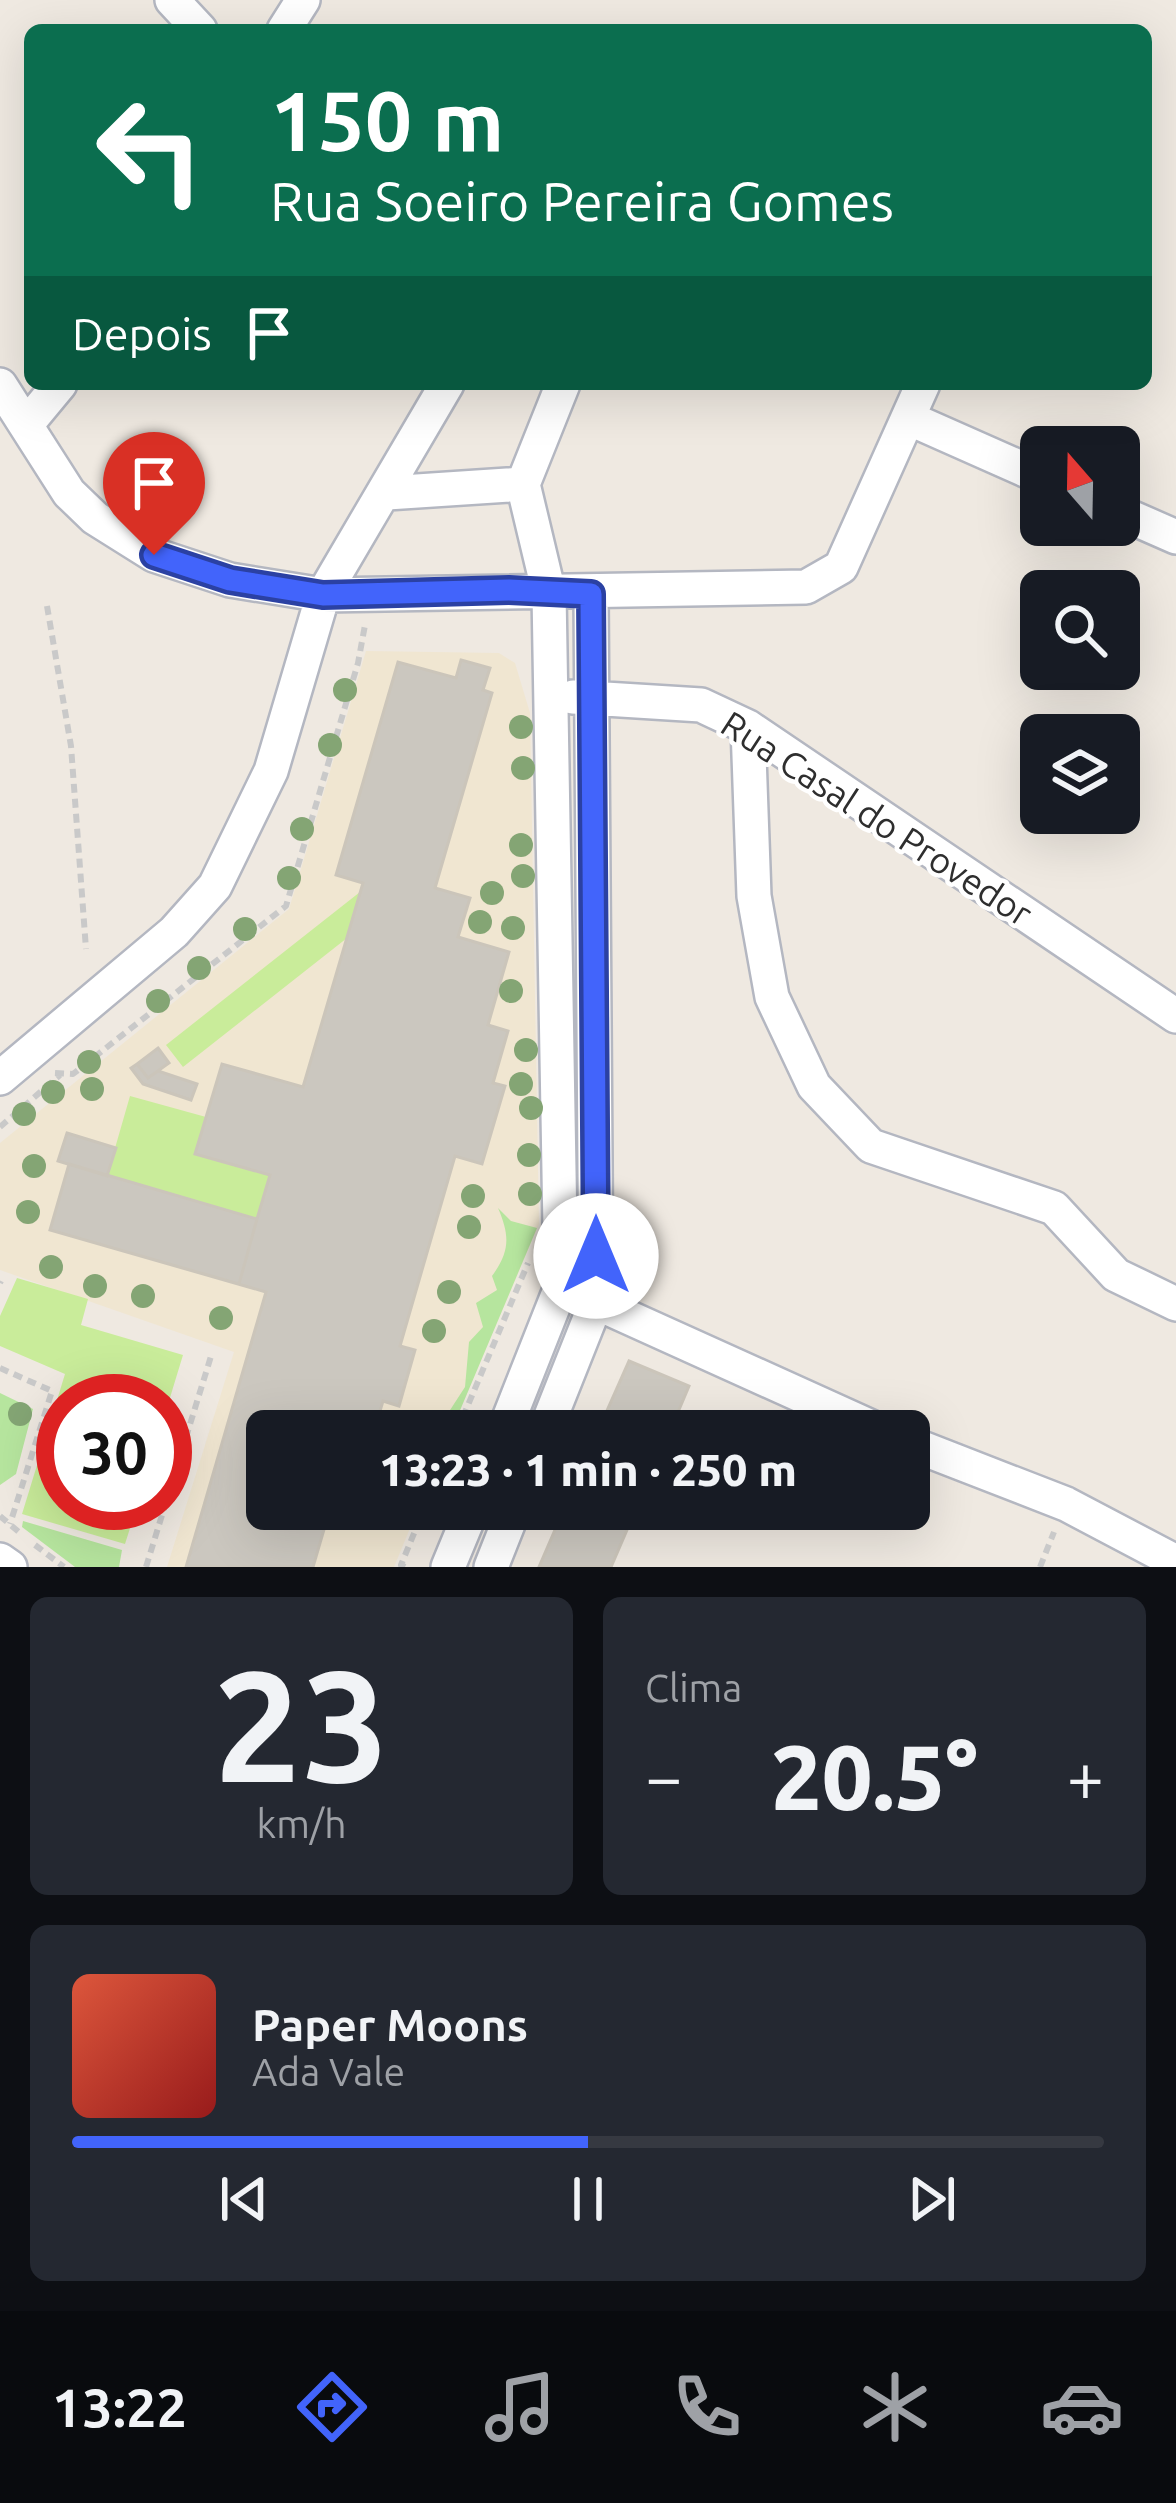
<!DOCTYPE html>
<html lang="pt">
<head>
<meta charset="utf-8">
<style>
  :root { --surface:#171b24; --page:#242831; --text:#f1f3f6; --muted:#9ea1a6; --line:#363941; --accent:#4264fb }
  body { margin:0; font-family:Ubuntu,sans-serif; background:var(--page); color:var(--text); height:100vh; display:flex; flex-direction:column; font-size:45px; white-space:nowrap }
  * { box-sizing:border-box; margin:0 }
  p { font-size:39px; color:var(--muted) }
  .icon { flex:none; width:66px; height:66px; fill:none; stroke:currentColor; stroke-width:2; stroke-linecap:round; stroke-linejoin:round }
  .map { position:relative; height:1567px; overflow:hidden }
  .side { display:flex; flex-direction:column; gap:30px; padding:30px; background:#0d0f14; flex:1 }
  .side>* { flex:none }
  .top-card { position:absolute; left:24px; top:24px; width:1128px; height:366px; border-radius:18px; box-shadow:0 12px 48px #0002; background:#0b6e4f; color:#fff; overflow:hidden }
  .needle { width:78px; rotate:340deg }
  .fabs { position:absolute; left:1020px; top:426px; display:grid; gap:24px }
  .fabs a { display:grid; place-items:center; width:120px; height:120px; border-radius:18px; background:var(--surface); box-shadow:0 12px 48px #0002; font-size:60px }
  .speed { position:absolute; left:36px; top:1374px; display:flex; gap:24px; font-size:60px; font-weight:700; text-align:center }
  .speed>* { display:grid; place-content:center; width:156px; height:156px; border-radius:50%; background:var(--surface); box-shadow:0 12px 48px #0002; line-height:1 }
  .speed .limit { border:18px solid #d22; background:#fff; color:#111 }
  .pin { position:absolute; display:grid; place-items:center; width:102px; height:102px; color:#fff; margin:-123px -51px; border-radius:50% 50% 50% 0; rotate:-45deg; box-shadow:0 0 12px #0007 }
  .pin .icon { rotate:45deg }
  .me { position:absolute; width:132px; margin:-66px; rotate:0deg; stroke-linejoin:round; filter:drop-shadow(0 0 9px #0008) }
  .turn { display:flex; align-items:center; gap:42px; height:252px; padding:0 48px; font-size:54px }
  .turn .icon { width:156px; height:156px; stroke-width:2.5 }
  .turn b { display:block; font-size:84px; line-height:102px }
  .then { display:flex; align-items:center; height:114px; padding:0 48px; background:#0003; gap:24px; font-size:45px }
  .big { font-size:90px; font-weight:800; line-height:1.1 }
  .side .card { flex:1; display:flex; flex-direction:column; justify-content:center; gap:18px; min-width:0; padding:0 42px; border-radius:18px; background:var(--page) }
  .side .dial { align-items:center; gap:0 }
  .dial b { font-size:156px; line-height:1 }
  .song { display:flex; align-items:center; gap:36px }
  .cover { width:144px; height:144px; border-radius:18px; background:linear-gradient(135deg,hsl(10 70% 55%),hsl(0 70% 35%)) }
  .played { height:12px; border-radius:6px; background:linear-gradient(90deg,var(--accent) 50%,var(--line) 50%) }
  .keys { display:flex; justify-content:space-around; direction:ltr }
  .heat { display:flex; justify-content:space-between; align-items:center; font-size:66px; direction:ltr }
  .side .tiles { flex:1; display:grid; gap:30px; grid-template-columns:1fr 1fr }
  .card:last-child { grid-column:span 2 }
  .trip { position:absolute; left:246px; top:1410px; width:684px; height:120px; border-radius:18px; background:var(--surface); box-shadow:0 12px 48px #0002; font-weight:800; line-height:120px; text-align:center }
  .tab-bar { display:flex; height:192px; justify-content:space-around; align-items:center; background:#090b0e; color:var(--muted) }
  .tab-bar .icon { width:84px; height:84px }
  .tab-bar .active { color:var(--accent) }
  .tab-bar b { font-size:54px; color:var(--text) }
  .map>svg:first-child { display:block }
  .education { fill:#f0e6d1 }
  .green { fill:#b6e59e }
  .pitch { fill:#c9ec9a }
  .building { fill:#cbc7bf; stroke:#cbc5ba; stroke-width:3 }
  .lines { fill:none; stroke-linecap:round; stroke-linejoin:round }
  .minor-casing { stroke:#b4b7c1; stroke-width:38 }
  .path { stroke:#c9c9c9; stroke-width:6; stroke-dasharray:9 6; stroke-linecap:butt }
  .minor { stroke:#fff; stroke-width:33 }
  .tree { fill:#84a574 }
  .route-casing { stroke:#2b41a3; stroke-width:30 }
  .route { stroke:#4264fb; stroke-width:21 }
  .labels { text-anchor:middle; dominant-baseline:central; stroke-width:9; stroke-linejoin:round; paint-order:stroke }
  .street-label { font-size:36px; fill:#2e2e2e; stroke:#fff }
</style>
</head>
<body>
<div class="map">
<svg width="1176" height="1567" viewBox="0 0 1176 1567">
  <rect width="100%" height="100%" fill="#efe9e1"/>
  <!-- education -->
  <path class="education" d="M366,651L499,653L515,663L530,713L539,1224L451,1431H267V1509H418L394,1567H167L234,1352L0,1270V1143L289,909Z"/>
  <!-- green -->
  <path class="green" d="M498,1208L511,1221L537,1228L453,1427L441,1424L465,1387L469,1342L483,1327L476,1303L497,1290L492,1276C510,1251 510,1236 498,1208Z
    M0,1393L33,1409L16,1474L0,1485Z
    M23,1521L122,1550L119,1567H75L22,1527Z"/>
  <!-- pitch -->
  <path class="pitch" d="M360,892L347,938L183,1067L166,1045Z
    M130,1096L206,1117L196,1154L270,1175L257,1219L107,1176Z
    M17,1278L88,1299L81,1325L183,1355L165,1414V1401H63V1503H138L125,1544L22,1514L65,1374L0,1346V1316Z"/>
  <!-- building -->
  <path class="building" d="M461,660L490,668L483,690L492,693L435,888L470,898L458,937L509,952L488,1025L508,1031L493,1083L505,1086L482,1164L455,1156L400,1346L415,1350L399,1406L383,1401L374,1431H267V1509H330L313,1567H186L266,1292L50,1230L69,1164L257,1219L270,1175L195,1154L222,1064L303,1087L363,883L336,875L398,662L456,678Z
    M158,1048L169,1063L148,1078L137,1064Z
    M137,1064L148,1078L158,1071L197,1084L191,1100L143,1084L131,1068Z
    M67,1133L116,1148L107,1176L58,1161Z
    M69,1164L257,1219L239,1284L50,1230Z
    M629,1361L689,1386L670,1431H598Z
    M564,1509H636L611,1567H539Z"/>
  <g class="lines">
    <defs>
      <path id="minor" d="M172,0L200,30
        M284,30L303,0
        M0,385L69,493L95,518L154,555L230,580L323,595L806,587L841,567L923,384
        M908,418L1041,477
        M26,425L60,384
        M387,493L523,484
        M1119,512L1176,537
        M573,697L701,705L748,727L1176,1016
        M748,727L754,896L772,997L814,1086L871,1146L1054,1208L1116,1275L1176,1304
        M0,1078L174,932L215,886L271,771L323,595L447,384
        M579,1295L880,1431
        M504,1431L561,1287L549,593L523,484L563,384
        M545,1431L596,1303L591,594
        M909,1443L1066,1504L1176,1562
        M0,1560L10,1567
        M448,1567L472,1509
        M491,1567L514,1509"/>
    </defs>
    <!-- minor casing -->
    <use href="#minor" class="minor-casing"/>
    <!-- path -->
    <path class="path" d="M47,606L71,746L86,949
      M55,1073L73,1074L286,906L358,663L365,625
      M0,1127L60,1075
      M0,1283L1,1281
      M0,1368L52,1391L10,1524
      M457,1431L528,1263
      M0,1516L20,1533
      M35,1545L64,1567
      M146,1567L212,1353
      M405,1567L401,1565L424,1509
      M1040,1567L1054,1532"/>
    <!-- minor -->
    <use href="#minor" class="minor"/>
  </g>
  <!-- trees -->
  <g class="tree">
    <circle cx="345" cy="690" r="12"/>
    <circle cx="521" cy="727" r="12"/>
    <circle cx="330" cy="745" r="12"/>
    <circle cx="523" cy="768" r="12"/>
    <circle cx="302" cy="829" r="12"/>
    <circle cx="521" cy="845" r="12"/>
    <circle cx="523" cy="876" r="12"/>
    <circle cx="289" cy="878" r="12"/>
    <circle cx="492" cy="893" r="12"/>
    <circle cx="480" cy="922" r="12"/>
    <circle cx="513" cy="928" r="12"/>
    <circle cx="245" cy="929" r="12"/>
    <circle cx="199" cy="968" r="12"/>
    <circle cx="511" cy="991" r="12"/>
    <circle cx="158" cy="1001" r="12"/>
    <circle cx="526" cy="1050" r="12"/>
    <circle cx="89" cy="1062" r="12"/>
    <circle cx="521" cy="1084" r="12"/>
    <circle cx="92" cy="1089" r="12"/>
    <circle cx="53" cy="1092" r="12"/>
    <circle cx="531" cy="1108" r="12"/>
    <circle cx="24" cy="1114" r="12"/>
    <circle cx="529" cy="1155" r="12"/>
    <circle cx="34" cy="1166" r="12"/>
    <circle cx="530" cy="1194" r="12"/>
    <circle cx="473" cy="1196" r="12"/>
    <circle cx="28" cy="1212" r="12"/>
    <circle cx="469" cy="1227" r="12"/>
    <circle cx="51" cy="1267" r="12"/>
    <circle cx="95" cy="1286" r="12"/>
    <circle cx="449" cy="1292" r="12"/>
    <circle cx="143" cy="1296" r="12"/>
    <circle cx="221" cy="1318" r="12"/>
    <circle cx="434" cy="1331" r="12"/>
    <circle cx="20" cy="1414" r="12"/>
  </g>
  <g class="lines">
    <defs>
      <path id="route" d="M154,555L230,580L323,595L509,590L591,594L596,1256"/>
    </defs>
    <!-- route casing -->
    <use href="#route" class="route-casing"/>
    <!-- route -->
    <use href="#route" class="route"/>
  </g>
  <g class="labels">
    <!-- street labels -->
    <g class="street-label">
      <text transform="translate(877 818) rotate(33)">Rua Casal do Provedor</text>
    </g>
  </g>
</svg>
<div class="fabs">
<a><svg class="needle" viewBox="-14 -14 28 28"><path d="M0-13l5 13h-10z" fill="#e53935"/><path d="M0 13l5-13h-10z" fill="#9ea1a6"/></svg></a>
<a><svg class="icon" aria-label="search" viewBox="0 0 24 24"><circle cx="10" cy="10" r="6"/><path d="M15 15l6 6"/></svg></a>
<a><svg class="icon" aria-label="layers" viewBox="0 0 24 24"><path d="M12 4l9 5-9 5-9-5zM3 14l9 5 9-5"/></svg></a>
</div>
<div class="speed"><div class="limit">30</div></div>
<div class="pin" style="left:154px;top:555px;background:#d93025"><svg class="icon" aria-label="arrive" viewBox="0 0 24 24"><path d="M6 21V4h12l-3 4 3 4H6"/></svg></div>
<svg class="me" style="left:596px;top:1256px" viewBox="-20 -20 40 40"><circle r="19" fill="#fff"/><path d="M0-13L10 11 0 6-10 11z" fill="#4264fb"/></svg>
<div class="trip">13:23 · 1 min · 250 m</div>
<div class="top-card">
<div class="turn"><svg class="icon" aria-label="left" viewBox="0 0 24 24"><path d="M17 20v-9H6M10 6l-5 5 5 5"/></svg><div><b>150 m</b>Rua Soeiro Pereira Gomes</div></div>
<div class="then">Depois<svg class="icon" aria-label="arrive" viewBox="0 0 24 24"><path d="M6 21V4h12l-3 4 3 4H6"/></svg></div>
</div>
</div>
<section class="side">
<div class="tiles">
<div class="card dial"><b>23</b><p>km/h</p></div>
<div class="card"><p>Clima</p>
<div class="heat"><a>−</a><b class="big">20.5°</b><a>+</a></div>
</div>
<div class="card">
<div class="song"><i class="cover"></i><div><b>Paper Moons</b><p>Ada Vale</p></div></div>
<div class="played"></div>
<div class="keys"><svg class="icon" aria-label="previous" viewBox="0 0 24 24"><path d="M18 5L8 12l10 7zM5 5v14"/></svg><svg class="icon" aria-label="pause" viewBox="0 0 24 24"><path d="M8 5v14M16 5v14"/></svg><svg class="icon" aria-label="next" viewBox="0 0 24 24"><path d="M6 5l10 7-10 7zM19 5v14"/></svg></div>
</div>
</div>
</section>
<nav class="tab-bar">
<b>13:22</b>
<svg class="icon active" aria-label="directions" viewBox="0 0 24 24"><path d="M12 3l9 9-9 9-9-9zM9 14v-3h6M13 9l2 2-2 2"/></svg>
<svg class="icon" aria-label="music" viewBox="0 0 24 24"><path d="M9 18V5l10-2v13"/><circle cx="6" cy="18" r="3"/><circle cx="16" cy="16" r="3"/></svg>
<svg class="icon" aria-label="phone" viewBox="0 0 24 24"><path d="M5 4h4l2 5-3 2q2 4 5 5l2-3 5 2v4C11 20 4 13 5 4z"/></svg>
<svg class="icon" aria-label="climate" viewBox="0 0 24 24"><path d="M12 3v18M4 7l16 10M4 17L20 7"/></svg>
<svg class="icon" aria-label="car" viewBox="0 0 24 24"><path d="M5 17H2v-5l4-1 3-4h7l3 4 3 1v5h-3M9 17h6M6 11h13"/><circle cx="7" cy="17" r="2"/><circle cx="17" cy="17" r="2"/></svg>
</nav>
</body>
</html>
